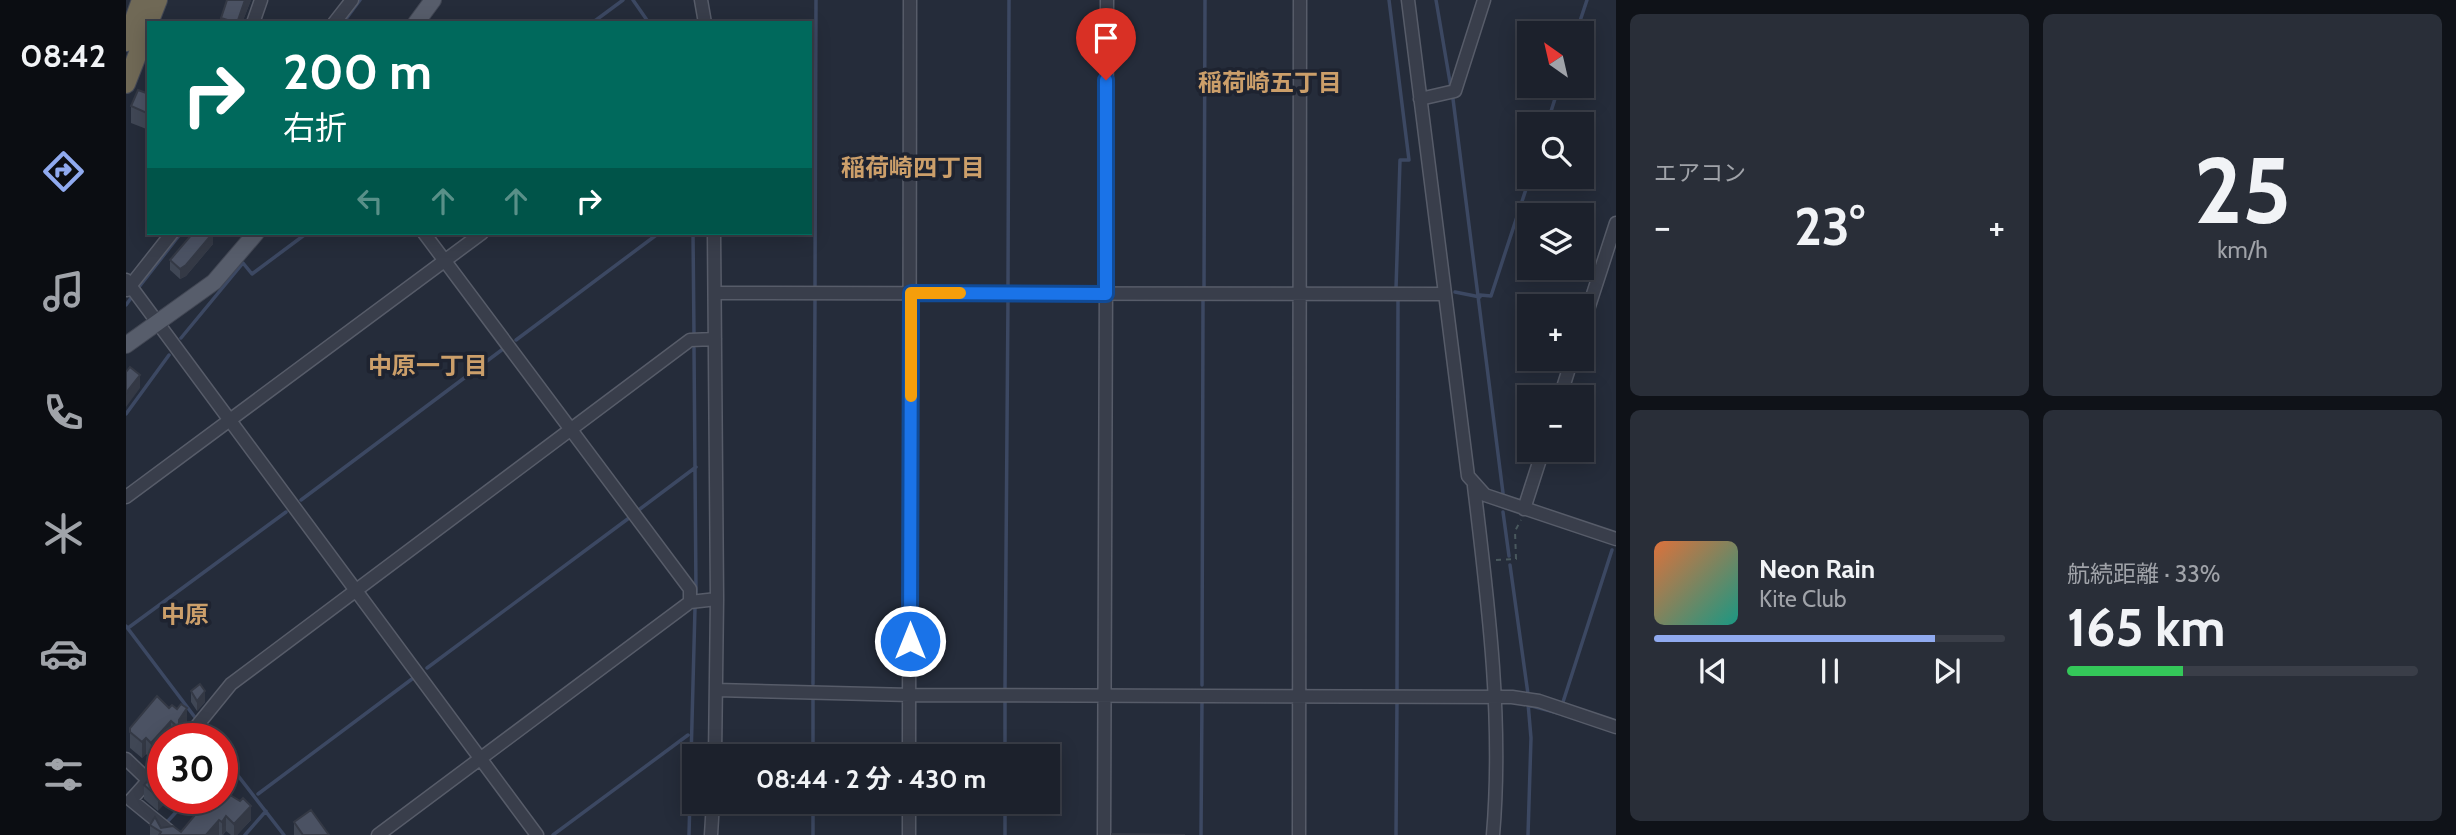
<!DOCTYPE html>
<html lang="ja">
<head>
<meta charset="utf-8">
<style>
  :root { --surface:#1c212c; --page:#292e38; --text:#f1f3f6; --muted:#a0a3a9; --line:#3a3e48; --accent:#90aaef }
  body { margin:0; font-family:Cabin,"Noto Sans JP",sans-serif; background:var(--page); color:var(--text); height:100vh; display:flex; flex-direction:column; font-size:26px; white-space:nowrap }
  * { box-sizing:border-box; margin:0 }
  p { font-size:23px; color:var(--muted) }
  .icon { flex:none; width:38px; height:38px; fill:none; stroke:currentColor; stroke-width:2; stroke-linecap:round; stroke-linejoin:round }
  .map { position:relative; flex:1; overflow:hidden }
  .details { display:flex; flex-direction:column; gap:14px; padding:14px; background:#0f1218; width:840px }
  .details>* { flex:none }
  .hud { position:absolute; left:21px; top:21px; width:665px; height:214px; border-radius:0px; box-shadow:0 4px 18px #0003,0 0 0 2px var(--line); background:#00695c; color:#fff; overflow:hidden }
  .needle { width:46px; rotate:326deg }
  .fabs { position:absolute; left:1391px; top:21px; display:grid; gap:14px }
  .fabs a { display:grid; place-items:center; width:77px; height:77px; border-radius:0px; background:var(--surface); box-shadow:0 4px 18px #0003,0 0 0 2px var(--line); font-size:35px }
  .speed { position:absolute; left:21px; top:723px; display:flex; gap:14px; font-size:35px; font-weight:700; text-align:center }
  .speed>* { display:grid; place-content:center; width:91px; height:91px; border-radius:50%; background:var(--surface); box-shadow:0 4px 18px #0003,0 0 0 2px var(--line); line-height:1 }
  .speed .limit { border:10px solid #d22; background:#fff; color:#111 }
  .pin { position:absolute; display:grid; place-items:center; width:60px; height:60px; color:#fff; margin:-72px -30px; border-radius:50% 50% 50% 0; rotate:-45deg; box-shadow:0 0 7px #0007 }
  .pin .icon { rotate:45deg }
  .me { position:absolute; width:77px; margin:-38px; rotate:0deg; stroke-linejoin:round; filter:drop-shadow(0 0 5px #0008) }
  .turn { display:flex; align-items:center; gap:24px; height:147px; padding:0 21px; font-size:32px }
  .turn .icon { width:91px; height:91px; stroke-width:2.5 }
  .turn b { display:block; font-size:49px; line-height:60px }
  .lanes { display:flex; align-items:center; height:66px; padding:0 21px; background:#0003; justify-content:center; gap:35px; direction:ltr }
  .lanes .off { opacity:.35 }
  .big { font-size:52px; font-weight:700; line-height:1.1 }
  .details .card { flex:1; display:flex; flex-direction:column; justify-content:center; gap:10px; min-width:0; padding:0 24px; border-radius:10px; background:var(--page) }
  .details .dial { align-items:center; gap:0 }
  .dial b { font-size:91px; line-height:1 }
  .song { display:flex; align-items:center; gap:21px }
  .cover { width:84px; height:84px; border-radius:10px; background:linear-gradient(135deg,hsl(20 70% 55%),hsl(170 70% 35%)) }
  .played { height:7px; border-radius:4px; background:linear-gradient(90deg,var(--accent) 80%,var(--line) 80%) }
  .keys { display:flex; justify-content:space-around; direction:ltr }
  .heat { display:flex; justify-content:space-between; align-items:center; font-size:38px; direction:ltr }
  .charge { height:10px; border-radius:5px; background:linear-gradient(90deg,#34c759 33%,var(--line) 0) }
  .details .tiles { flex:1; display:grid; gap:14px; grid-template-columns:repeat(2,1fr) }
  .trip { position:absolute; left:556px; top:744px; width:378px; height:70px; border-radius:0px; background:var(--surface); box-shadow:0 4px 18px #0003,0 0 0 2px var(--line); font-weight:700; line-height:70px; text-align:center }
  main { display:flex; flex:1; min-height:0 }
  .dock { display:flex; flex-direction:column; width:126px; justify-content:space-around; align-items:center; background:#0b0d12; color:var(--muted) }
  .dock .icon { width:49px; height:49px }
  .dock .active { color:var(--accent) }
  .dock b { font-size:32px; color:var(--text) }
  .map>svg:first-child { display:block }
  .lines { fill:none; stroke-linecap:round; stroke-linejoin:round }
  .stream { stroke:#3c4862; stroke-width:3.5 }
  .minor-casing { stroke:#575c69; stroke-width:15 }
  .major-casing { stroke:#424754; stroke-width:18 }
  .highway-casing { stroke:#444956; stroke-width:20 }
  .path { stroke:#49585d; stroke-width:2; stroke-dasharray:5 5; stroke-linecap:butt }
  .minor { stroke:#393e4b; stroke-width:12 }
  .major { stroke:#575d6b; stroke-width:16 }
  .highway { stroke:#706956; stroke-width:18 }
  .wall { fill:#404755 }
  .shaded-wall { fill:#343945 }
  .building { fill:#4b5263; stroke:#343945; stroke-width:2 }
  .route-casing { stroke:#114b97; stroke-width:18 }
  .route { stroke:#1a73e8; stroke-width:12 }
  .slow { stroke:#f59e0b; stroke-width:12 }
  .labels { text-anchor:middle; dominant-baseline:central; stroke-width:7; stroke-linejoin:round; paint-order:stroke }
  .neighbourhood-label { font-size:24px; font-weight:bold; fill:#cc9f6a; stroke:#1e2330 }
</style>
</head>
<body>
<main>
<nav class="dock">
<b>08:42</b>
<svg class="icon active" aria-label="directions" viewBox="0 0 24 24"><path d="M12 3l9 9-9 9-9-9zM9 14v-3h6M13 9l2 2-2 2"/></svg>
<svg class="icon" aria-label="music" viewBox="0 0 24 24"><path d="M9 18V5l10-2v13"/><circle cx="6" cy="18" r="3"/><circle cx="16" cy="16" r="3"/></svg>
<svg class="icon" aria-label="phone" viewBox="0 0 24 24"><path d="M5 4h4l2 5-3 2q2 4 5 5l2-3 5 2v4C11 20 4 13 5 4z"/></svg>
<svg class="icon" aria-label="climate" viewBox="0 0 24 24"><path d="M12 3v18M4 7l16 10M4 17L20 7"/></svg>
<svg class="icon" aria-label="car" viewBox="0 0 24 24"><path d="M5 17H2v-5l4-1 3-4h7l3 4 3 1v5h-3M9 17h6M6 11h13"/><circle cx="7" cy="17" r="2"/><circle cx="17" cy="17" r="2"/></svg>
<svg class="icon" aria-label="filters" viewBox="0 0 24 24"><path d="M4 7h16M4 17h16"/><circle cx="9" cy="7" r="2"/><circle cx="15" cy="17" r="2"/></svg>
</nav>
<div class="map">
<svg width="1490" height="835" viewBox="0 0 1490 835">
  <rect width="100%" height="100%" fill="#252c3a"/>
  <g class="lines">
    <!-- stream -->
    <path class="stream" d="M507,0L523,23
      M1263,0L1283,160H1274L1270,289
      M1310,0L1325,88
      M217,23L234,0
      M466,23L497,0
      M1450,33L1461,0
      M1327,99L1377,493
      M1421,124L1433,86
      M567,233L568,334
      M689,286L690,0
      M13,287L55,233
      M882,287L883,0
      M1078,290L1079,0
      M1329,292L1354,297
      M1354,295L1365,296L1404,177
      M0,305L5,298
      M55,338L117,263L126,274L181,233
      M390,340L533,233
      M568,348L570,592
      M0,414L43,355
      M175,500L377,349
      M514,509L570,467
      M1377,512L1383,556
      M1384,565L1402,694
      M0,626L71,720
      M2,628L160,512
      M301,668L503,518
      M687,684L689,298
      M1076,685L1077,300
      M879,688L882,299
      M1271,690L1272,301
      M879,698V756
      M1437,702L1486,550
      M1402,703L1405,738L1402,835
      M1402,705L1432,713
      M79,730L85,738
      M96,755L158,835
      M687,756V696
      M132,794L286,679
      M879,802V835
      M41,822L63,798
      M119,835L140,811
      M427,835L562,735
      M563,835L569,608
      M687,835V802
      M1075,835L1076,700
      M1270,835L1271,701"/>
    <defs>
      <path id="minor" d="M575,0L579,23
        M1282,0L1342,476L1359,495L1490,539
        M127,23L135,0
        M208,23L226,0
        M1294,99L1329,91L1358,0
        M298,233L564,589V602
        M588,233L591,599L589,756
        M0,280L411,835
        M1,290L46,233
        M589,293L1319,294
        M1456,328L1490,223
        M1434,397L1446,359
        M1348,486C1362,602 1377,719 1367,835
        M0,497L356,233
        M1398,509L1417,450
        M591,690L784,695L1386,697L1413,701L1490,727
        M61,738L105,684L564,340L589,339
        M783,756L784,0
        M0,759L22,780
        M37,764L5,800L43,831L40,835
        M252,835L564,602L591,599
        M585,835L587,802
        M783,835V802
        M978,835L981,0
        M1173,835L1174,0"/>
      <path id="major" d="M290,23L307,0
        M0,345L88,282L130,233"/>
      <path id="highway" d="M23,23L32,0
        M0,42L15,0
        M0,84L23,25"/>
    </defs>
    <!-- minor casing -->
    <use href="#minor" class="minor-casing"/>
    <!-- major casing -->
    <use href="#major" class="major-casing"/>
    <!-- highway casing -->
    <use href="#highway" class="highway-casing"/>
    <!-- path -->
    <path class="path" d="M1370,560L1390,559L1389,531L1395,520"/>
    <!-- minor -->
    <use href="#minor" class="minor"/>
    <!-- major -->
    <use href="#major" class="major"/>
    <!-- highway -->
    <use href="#highway" class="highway"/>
  </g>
  <!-- wall -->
  <path class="wall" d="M125,0L116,23H95V18Z
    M23,94V130L5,123V106Z
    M62,233H90L87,236V244L60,276L54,279L44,270V260L62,239Z
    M65,691L79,702L71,711L65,702Z
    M31,696L61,725L53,736V738H46L45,737L37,738V746L25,759L20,754L16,758L4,748V728Z
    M37,763L32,811L18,799V785Z
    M83,798L125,820L111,835H105L100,831L97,835H24V825L55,832Z
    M168,822L203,835H168Z"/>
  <!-- shaded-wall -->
  <path class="shaded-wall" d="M119,0H125L116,23H111Z
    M83,233H90L87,236V244L60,276L54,279V269Z
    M14,375V388L0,407V393Z
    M79,691V702L71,711V701Z
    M61,708V725L53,736V720Z
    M45,721V737L43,738H37V746L25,759V743Z
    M20,738V754L16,758V742Z
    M37,792V798H44L32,811V797Z
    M125,806V820L111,835H108V824Z
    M100,816V831L96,835V822Z
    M93,820V835H80Z"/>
  <!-- building -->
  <path class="building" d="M101,0H119L111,23L95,18Z
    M12,90L23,94V114L5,106Z
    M67,233H87L60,265L54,269L44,260Z
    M4,367L14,375L0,393V372Z
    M74,684L79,691L71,701L65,691Z
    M31,696L43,708L46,705L51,709L55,704L61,708L53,720V728L45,721L25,743L20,738L16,742L4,732V728Z
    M37,763V792L32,797L18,785Z
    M96,790L114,801L117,798L125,806L108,824L100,816L96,822L93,820L80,835H33L35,832L24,825L29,817L35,828L47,826L55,832L83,798H96Z
    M185,810L203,835H177L168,822Z
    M986,834L1059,835H986Z"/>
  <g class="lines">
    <defs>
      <path id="route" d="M784,641L785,293L980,294V80"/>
    </defs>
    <!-- route casing -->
    <use href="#route" class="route-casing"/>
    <!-- route -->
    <use href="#route" class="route"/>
    <!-- slow -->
    <path class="slow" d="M785,396V293H834"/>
  </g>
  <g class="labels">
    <!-- neighbourhood labels -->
    <g class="neighbourhood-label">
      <text x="1144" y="82">稲荷崎五丁目</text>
      <text x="787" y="167">稲荷崎四丁目</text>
      <text x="302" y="365">中原一丁目</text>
      <text x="59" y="614">中原</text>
    </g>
  </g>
</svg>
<div class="fabs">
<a><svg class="needle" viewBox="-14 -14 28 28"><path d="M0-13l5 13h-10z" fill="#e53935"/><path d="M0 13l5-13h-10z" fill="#a0a3a9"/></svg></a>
<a><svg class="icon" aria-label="search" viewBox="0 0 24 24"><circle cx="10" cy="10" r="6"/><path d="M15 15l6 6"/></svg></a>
<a><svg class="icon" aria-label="layers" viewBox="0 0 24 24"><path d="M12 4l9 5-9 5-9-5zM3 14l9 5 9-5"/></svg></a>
<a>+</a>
<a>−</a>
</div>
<div class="speed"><div class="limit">30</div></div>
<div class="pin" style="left:980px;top:80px;background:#d93025"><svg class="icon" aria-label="arrive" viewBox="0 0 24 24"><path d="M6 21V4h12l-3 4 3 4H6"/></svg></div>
<svg class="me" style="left:784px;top:641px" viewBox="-20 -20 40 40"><circle r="17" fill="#1a73e8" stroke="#fff" stroke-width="3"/><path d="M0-11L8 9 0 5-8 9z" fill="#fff"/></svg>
<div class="trip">08:44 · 2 分 · 430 m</div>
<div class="hud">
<div class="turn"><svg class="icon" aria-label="right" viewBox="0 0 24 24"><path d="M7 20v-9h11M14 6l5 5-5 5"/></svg><div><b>200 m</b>右折</div></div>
<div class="lanes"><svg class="icon off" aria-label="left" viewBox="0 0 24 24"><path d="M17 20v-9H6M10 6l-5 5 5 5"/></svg><svg class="icon off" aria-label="ahead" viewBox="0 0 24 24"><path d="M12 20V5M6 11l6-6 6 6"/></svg><svg class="icon off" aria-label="ahead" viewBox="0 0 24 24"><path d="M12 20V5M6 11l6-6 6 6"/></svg><svg class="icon" aria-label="right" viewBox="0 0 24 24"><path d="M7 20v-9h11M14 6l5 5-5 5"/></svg></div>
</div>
</div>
<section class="details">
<div class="tiles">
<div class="card"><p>エアコン</p>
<div class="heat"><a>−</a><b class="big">23°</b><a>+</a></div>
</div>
<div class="card dial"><b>25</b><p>km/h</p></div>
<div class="card">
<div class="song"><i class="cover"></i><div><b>Neon Rain</b><p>Kite Club</p></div></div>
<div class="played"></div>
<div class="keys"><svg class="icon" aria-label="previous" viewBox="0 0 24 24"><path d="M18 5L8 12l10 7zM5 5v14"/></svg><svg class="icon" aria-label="pause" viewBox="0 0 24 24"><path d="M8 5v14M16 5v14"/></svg><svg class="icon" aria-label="next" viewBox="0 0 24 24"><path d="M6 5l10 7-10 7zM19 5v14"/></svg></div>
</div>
<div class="card"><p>航続距離 · 33%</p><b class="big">165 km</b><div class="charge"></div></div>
</div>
</section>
</main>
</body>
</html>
